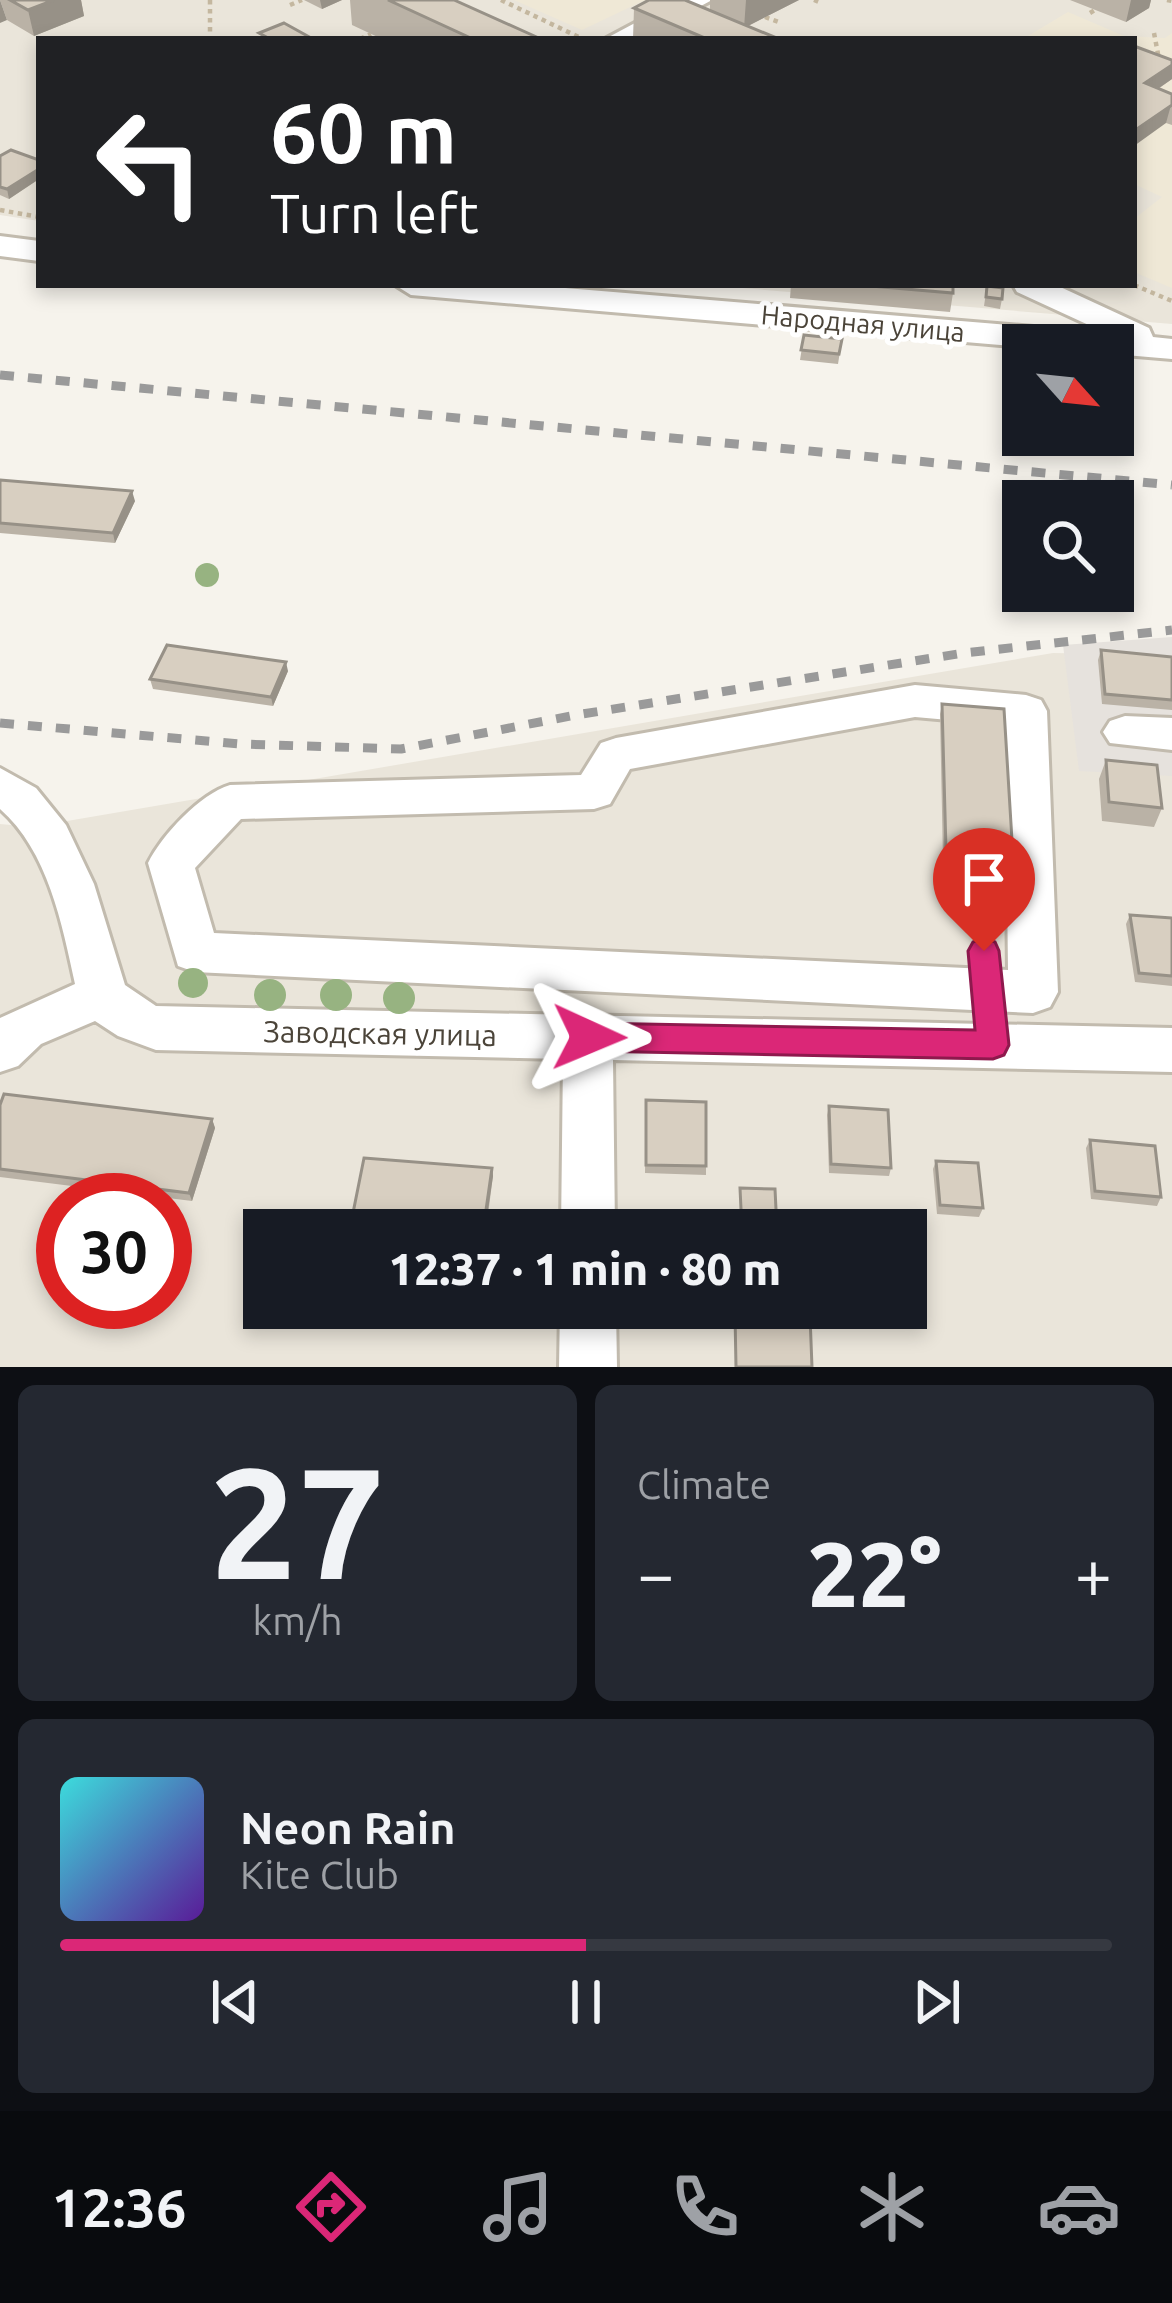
<!DOCTYPE html>
<html lang="en">
<head>
<meta charset="utf-8">
<style>
  :root { --surface:#171b24; --page:#242831; --text:#f1f3f6; --muted:#9ea1a6; --line:#363941; --accent:#db2777 }
  body { margin:0; font-family:Ubuntu,sans-serif; background:var(--page); color:var(--text); height:100vh; display:flex; flex-direction:column; font-size:45px; white-space:nowrap }
  * { box-sizing:border-box; margin:0 }
  p { font-size:39px; color:var(--muted) }
  .icon { flex:none; width:66px; height:66px; fill:none; stroke:currentColor; stroke-width:2; stroke-linecap:round; stroke-linejoin:round }
  .map { position:relative; height:1367px; overflow:hidden }
  .details { display:flex; flex-direction:column; gap:18px; padding:18px; background:#0d0f14; flex:1 }
  .details>* { flex:none }
  .banner { position:absolute; left:36px; top:36px; width:1101px; height:252px; border-radius:0px; box-shadow:0 6px 18px #0003; background:#202124; color:#fff; overflow:hidden }
  .needle { width:78px; rotate:117deg }
  .controls { position:absolute; left:1002px; top:324px; display:grid; gap:24px }
  .controls a { display:grid; place-items:center; width:132px; height:132px; border-radius:0px; background:var(--surface); box-shadow:0 6px 18px #0003; font-size:60px }
  .speed { position:absolute; left:36px; top:1173px; display:flex; gap:24px; font-size:60px; font-weight:700; text-align:center }
  .speed>* { display:grid; place-content:center; width:156px; height:156px; border-radius:50%; background:var(--surface); box-shadow:0 6px 18px #0003; line-height:1 }
  .speed .limit { border:18px solid #d22; background:#fff; color:#111 }
  .pin { position:absolute; display:grid; place-items:center; width:102px; height:102px; color:#fff; margin:-123px -51px; border-radius:50% 50% 50% 0; rotate:-45deg; box-shadow:0 0 12px #0007 }
  .pin .icon { rotate:45deg }
  .me { position:absolute; width:132px; margin:-66px; rotate:91deg; stroke-linejoin:round; filter:drop-shadow(0 0 9px #0008) }
  .turn { display:flex; align-items:center; gap:42px; height:252px; padding:0 36px; font-size:54px }
  .turn .icon { width:156px; height:156px; stroke-width:2.5 }
  .turn b { display:block; font-size:84px; line-height:102px }
  .big { font-size:90px; font-weight:800; line-height:1.1 }
  .details .widget { flex:1; display:flex; flex-direction:column; justify-content:center; gap:18px; min-width:0; padding:0 42px; border-radius:18px; background:var(--page) }
  .details .dial { align-items:center; gap:0 }
  .dial b { font-size:156px; line-height:1 }
  .song { display:flex; align-items:center; gap:36px }
  .cover { width:144px; height:144px; border-radius:18px; background:linear-gradient(135deg,hsl(180 70% 55%),hsl(270 70% 35%)) }
  .played { height:12px; border-radius:6px; background:linear-gradient(90deg,var(--accent) 50%,var(--line) 50%) }
  .keys { display:flex; justify-content:space-around; direction:ltr }
  .heat { display:flex; justify-content:space-between; align-items:center; font-size:66px; direction:ltr }
  .details .tiles { flex:1; display:grid; gap:18px; grid-template-columns:1fr 1fr }
  .widget:last-child { grid-column:span 2 }
  .trip { position:absolute; left:243px; top:1209px; width:684px; height:120px; border-radius:0px; background:var(--surface); box-shadow:0 6px 18px #0003; font-weight:800; line-height:120px; text-align:center }
  .tabs { display:flex; height:192px; justify-content:space-around; align-items:center; background:#090b0e; color:var(--muted) }
  .tabs .icon { width:84px; height:84px }
  .tabs .active { color:var(--accent) }
  .tabs b { font-size:54px; color:var(--text) }
  .map>svg:first-child { display:block }
  .residential { fill:#eae5da; fill-rule:evenodd }
  .industrial { fill:#e6e2dd }
  .education { fill:#efe8d6 }
  .lines { fill:none; stroke-linecap:round; stroke-linejoin:round }
  .minor-casing { stroke:#c2bbae; stroke-width:6 }
  .path { stroke:#c4b79f; stroke-width:4.5; stroke-dasharray:4.5 4.5; stroke-linecap:butt }
  .minor { fill:#fff; fill-rule:evenodd }
  .rail { stroke:#9a9a9a; stroke-width:9; stroke-dasharray:14 14; stroke-linecap:butt }
  .tree { fill:#97b381 }
  .wall { fill:#bab2a6 }
  .shaded-wall { fill:#979187 }
  .building { fill:#d8cfc1; stroke:#979187; stroke-width:3 }
  .route { fill:#db2777; stroke:#8e194d; stroke-width:3 }
  .labels { text-anchor:middle; dominant-baseline:central; stroke-width:10; stroke-linejoin:round; paint-order:stroke }
  .far-street-label { font-size:27px; fill:#4b4439; stroke:#fff }
  .street-label { font-size:30px; fill:#4b4439; stroke:#fff }
</style>
</head>
<body>
<div class="map">
<svg width="1172" height="1367" viewBox="0 0 1172 1367">
  <rect width="100%" height="100%" fill="#f6f3ec"/>
  <!-- residential -->
  <path class="residential" d="M0,0H1172V324L706,285H1134V39H39V221L0,215Z
    M1053,653L1172,655V1367H0V824L32,827ZM63,1200H165V1302H63ZM264,1230H906V1308H264Z"/>
  <!-- industrial -->
  <path class="industrial" d="M1172,637V776L1079,771L1063,645Z"/>
  <!-- education -->
  <path class="education" d="M514,0H645L582,30Z
    M1068,12L1124,36L1165,38L1172,33V288L1134,272V219L1162,197L1134,184V39H1023Z"/>
  <g class="lines">
    <defs>
      <path id="minor" d="M678,0H712L640,39H605Z
        M0,236L39,241V261L0,256Z
        M395,285H529L1106,333L1017,292L1013,285H1056L1149,328L1153,337L1172,339V359L1113,354V345L1023,347L411,295Z
        M915,685L1026,695L1041,700L1047,711L1058,992L1050,1007L1033,1013L195,972L178,966L148,863C162,835 200,794 230,785L581,775L601,743L616,738ZM915,717L1005,725L1008,970L214,933L195,868L241,819L594,809L610,804L630,769Z
        M1125,716L1172,718V750L1110,743L1103,732L1110,721Z
        M0,768L36,788L66,825L94,884L125,985L156,1006L1172,1028V1072L613,1060L615,1230H561L563,1059L156,1050L118,1036L95,1021L41,1044L18,1066L0,1072V1018L75,984C62,924 48,851 0,809Z
        M560,1308H616L617,1367H559Z"/>
    </defs>
    <!-- minor casing -->
    <use href="#minor" class="minor-casing"/>
    <!-- path -->
    <path class="path" d="M210,0V39
      M501,0L583,39
      M814,0L819,2
      M1167,0L1172,1
      M290,5L302,0
      M1090,13L1095,10
      M765,17L779,22
      M1154,33L1159,59
      M360,39L371,34
      M0,210L39,217
      M1134,285L1172,301"/>
    <!-- minor -->
    <use href="#minor" class="minor"/>
    <!-- rail -->
    <path class="rail" d="M0,375L1172,485
      M0,723L241,744L401,749L576,715L964,653L1172,630"/>
  </g>
  <!-- trees -->
  <g class="tree">
    <circle cx="207" cy="575" r="12"/>
    <circle cx="193" cy="983" r="15"/>
    <circle cx="270" cy="995" r="16"/>
    <circle cx="336" cy="995" r="16"/>
    <circle cx="399" cy="998" r="16"/>
  </g>
  <!-- wall -->
  <path class="wall" d="M0,0H81L84,16L34,36L7,20Z
    M304,0H342L322,9Z
    M350,0H454L541,39H382L352,25Z
    M710,0H799L748,26L779,39H633L634,8L710,10Z
    M1070,0H1151L1149,8L1126,22Z
    M1134,46L1172,79L1158,89L1172,94V125L1166,123Z
    M0,156L39,160V179L9,199L0,195Z
    M791,285H953V293L950,312L790,298Z
    M987,286L1002,299L1000,309L984,306Z
    M804,335L842,339L838,364L800,360Z
    M0,480L135,501L115,543L0,533Z
    M1101,650L1172,657V710L1102,704L1098,660Z
    M288,671L273,706L153,689L150,679Z
    M942,704L1013,857L1010,866L943,860L940,714Z
    M1106,760L1162,808L1154,827L1102,821L1099,779Z
    M1130,915L1172,918V986L1135,982L1126,924Z
    M646,1100L706,1166V1175L645,1173Z
    M0,1105L212,1119L215,1128L192,1201L0,1177Z
    M829,1106L891,1168L889,1176L829,1173L827,1115Z
    M1090,1140L1161,1197L1157,1206L1091,1199L1086,1148Z
    M936,1161L983,1208L979,1217L937,1214L933,1169Z
    M492,1168L493,1176L486,1230H460L355,1222L353,1213Z"/>
  <!-- shaded-wall -->
  <path class="shaded-wall" d="M0,0L7,20L0,23Z
    M54,0H81L84,16L34,36L28,10Z
    M320,0H342L322,9Z
    M746,0H799L744,28Z
    M1131,0H1151L1149,8L1126,22Z
    M1172,65V79L1140,101L1145,83Z
    M1171,105L1166,123L1134,146V131Z
    M39,169V179L9,199L7,189Z
    M132,491L135,501L115,543L113,533Z
    M286,662L288,671L273,706L271,697Z
    M212,1119L215,1128L192,1201L189,1193Z
    M492,1168L493,1176L485,1230L484,1224Z"/>
  <!-- building -->
  <path class="building" d="M10,0H54L28,10Z
    M388,0H454L541,39H473Z
    M649,0H685L779,39H707L634,8Z
    M284,23L313,39H270L259,33Z
    M1134,46L1172,60V65L1145,83L1172,94V105L1134,131Z
    M11,150L39,160V169L7,189L0,187V156Z
    M859,285H953V293Z
    M987,286L1003,288L1002,299L986,297Z
    M804,335L842,339L839,354L801,350Z
    M0,480L132,491L113,533L0,523Z
    M167,645L286,662L271,697L150,679Z
    M1101,650L1172,657V700L1105,694Z
    M942,704L1004,709L1013,857L946,850Z
    M1106,760L1157,765L1162,808L1109,802Z
    M1130,915L1172,918V976L1139,973Z
    M4,1094L212,1119L189,1193L0,1169V1105Z
    M646,1100L706,1102V1166L646,1165Z
    M829,1106L888,1110L891,1168L831,1164Z
    M1090,1140L1155,1146L1161,1197L1095,1191Z
    M364,1158L492,1168L484,1224L353,1213Z
    M936,1161L978,1163L983,1208L940,1205Z
    M740,1188L775,1189L777,1230H742Z
    M735,1314L810,1316L812,1367H736Z"/>
  <!-- route -->
  <path class="route" d="M984,938L995,942L999,951L1009,1045L1004,1055L993,1059L589,1051L577,1047L572,1037L577,1027L589,1023L975,1030L968,951L973,942Z"/>
  <g class="labels">
    <!-- far-street labels -->
    <g class="far-street-label">
      <text transform="translate(863 323) rotate(5)">Народная улица</text>
    </g>
    <!-- street labels -->
    <g class="street-label">
      <text transform="translate(380 1033) rotate(1)">Заводская улица</text>
    </g>
  </g>
</svg>
<div class="controls">
<a><svg class="needle" viewBox="-14 -14 28 28"><path d="M0-13l5 13h-10z" fill="#e53935"/><path d="M0 13l5-13h-10z" fill="#9ea1a6"/></svg></a>
<a><svg class="icon" aria-label="search" viewBox="0 0 24 24"><circle cx="10" cy="10" r="6"/><path d="M15 15l6 6"/></svg></a>
</div>
<div class="speed"><div class="limit">30</div></div>
<div class="pin" style="left:984px;top:951px;background:#d93025"><svg class="icon" aria-label="arrive" viewBox="0 0 24 24"><path d="M6 21V4h12l-3 4 3 4H6"/></svg></div>
<svg class="me" style="left:589px;top:1037px" viewBox="-20 -20 40 40"><path d="M0-17L14 15 0 8-14 15z" fill="#db2777" stroke="#fff" stroke-width="4"/></svg>
<div class="trip">12:37 · 1 min · 80 m</div>
<div class="banner">
<div class="turn"><svg class="icon" aria-label="left" viewBox="0 0 24 24"><path d="M17 20v-9H6M10 6l-5 5 5 5"/></svg><div><b>60 m</b>Turn left</div></div>
</div>
</div>
<section class="details">
<div class="tiles">
<div class="widget dial"><b>27</b><p>km/h</p></div>
<div class="widget"><p>Climate</p>
<div class="heat"><a>−</a><b class="big">22°</b><a>+</a></div>
</div>
<div class="widget">
<div class="song"><i class="cover"></i><div><b>Neon Rain</b><p>Kite Club</p></div></div>
<div class="played"></div>
<div class="keys"><svg class="icon" aria-label="previous" viewBox="0 0 24 24"><path d="M18 5L8 12l10 7zM5 5v14"/></svg><svg class="icon" aria-label="pause" viewBox="0 0 24 24"><path d="M8 5v14M16 5v14"/></svg><svg class="icon" aria-label="next" viewBox="0 0 24 24"><path d="M6 5l10 7-10 7zM19 5v14"/></svg></div>
</div>
</div>
</section>
<nav class="tabs">
<b>12:36</b>
<svg class="icon active" aria-label="directions" viewBox="0 0 24 24"><path d="M12 3l9 9-9 9-9-9zM9 14v-3h6M13 9l2 2-2 2"/></svg>
<svg class="icon" aria-label="music" viewBox="0 0 24 24"><path d="M9 18V5l10-2v13"/><circle cx="6" cy="18" r="3"/><circle cx="16" cy="16" r="3"/></svg>
<svg class="icon" aria-label="phone" viewBox="0 0 24 24"><path d="M5 4h4l2 5-3 2q2 4 5 5l2-3 5 2v4C11 20 4 13 5 4z"/></svg>
<svg class="icon" aria-label="climate" viewBox="0 0 24 24"><path d="M12 3v18M4 7l16 10M4 17L20 7"/></svg>
<svg class="icon" aria-label="car" viewBox="0 0 24 24"><path d="M5 17H2v-5l4-1 3-4h7l3 4 3 1v5h-3M9 17h6M6 11h13"/><circle cx="7" cy="17" r="2"/><circle cx="17" cy="17" r="2"/></svg>
</nav>
</body>
</html>
